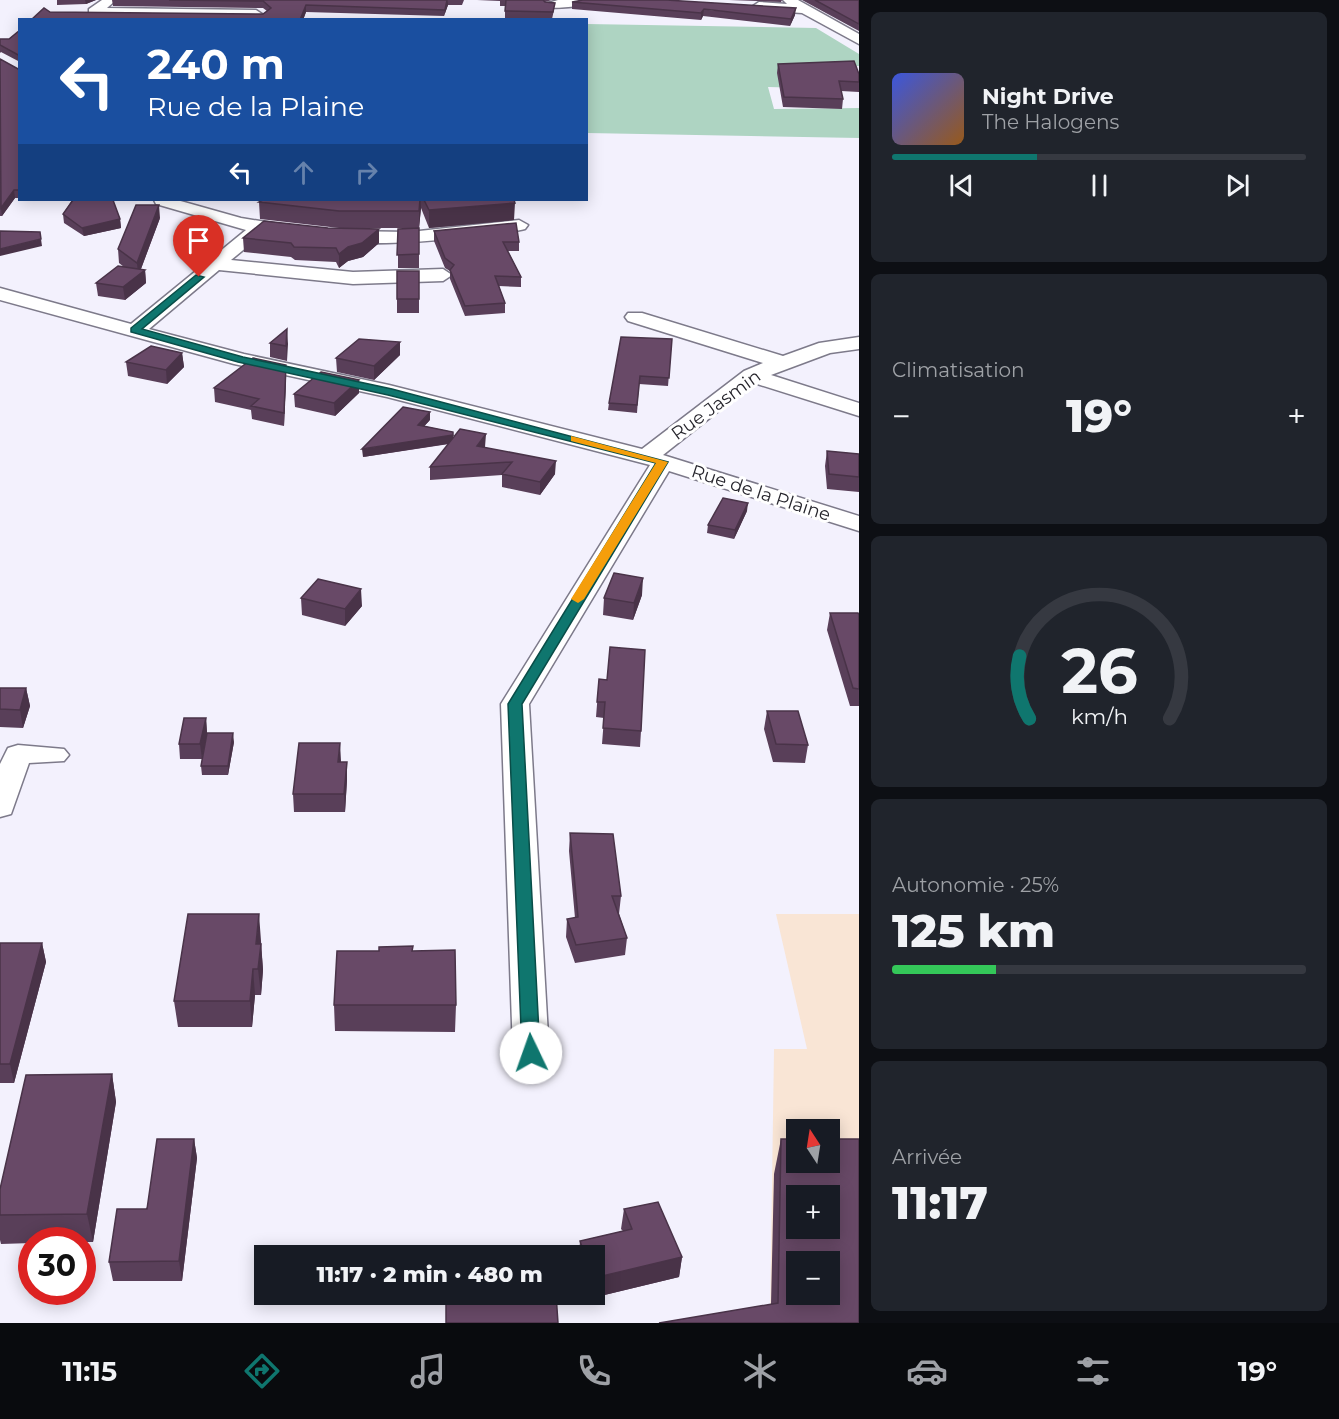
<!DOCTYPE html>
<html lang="fr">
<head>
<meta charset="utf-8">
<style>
  :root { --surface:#171b24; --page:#20242c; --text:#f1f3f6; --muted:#9ea1a6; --line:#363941; --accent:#0f766e }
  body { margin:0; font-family:Montserrat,sans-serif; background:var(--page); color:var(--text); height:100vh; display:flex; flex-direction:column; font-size:22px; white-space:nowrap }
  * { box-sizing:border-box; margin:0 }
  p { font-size:20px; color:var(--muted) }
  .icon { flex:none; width:33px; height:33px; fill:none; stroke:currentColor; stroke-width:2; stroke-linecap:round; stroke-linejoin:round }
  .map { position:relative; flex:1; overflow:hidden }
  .side { display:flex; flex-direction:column; gap:12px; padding:12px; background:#0d0f14; width:480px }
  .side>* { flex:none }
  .top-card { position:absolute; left:18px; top:18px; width:570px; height:183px; border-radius:0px; box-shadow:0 3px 15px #0003; background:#1a4fa0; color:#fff; overflow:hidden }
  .needle { width:39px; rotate:348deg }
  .buttons { position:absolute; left:786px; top:1119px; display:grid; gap:12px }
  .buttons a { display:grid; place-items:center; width:54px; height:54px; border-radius:0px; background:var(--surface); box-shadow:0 3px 15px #0003; font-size:30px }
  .speed { position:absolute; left:18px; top:1227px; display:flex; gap:12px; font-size:30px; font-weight:700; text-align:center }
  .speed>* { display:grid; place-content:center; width:78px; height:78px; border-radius:50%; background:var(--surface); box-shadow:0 3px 15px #0003; line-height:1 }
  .speed .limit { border:9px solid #d22; background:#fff; color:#111 }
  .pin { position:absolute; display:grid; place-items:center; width:51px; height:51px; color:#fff; margin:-62px -26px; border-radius:50% 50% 50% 0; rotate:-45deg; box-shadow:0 0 6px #0007 }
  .pin .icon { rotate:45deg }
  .me { position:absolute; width:66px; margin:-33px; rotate:357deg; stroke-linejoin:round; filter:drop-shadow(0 0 4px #0008) }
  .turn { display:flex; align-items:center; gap:21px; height:126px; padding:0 30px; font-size:27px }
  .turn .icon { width:78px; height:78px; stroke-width:2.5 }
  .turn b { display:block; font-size:42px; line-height:51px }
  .lanes { display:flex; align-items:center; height:57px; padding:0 30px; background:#0003; justify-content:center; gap:30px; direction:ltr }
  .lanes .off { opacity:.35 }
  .big { font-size:45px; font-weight:800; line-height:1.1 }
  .side .tile { flex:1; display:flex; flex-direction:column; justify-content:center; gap:9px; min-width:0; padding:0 21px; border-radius:9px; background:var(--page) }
  .side .dial { align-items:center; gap:0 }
  .dial svg { height:156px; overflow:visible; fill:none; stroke:var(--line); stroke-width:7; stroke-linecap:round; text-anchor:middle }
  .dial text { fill:var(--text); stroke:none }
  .song { display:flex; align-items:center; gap:18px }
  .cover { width:72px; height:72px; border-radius:9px; background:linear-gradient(135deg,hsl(230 70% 55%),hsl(30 70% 35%)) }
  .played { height:6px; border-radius:3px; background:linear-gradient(90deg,var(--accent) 35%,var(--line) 35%) }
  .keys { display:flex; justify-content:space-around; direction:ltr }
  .heat { display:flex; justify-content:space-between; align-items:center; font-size:33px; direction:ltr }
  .charge { height:9px; border-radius:4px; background:linear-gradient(90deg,#34c759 25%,var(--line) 0) }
  .trip { position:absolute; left:254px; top:1245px; width:351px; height:60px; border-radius:0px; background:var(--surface); box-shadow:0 3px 15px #0003; font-weight:800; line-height:60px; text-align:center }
  .menu { display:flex; height:96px; justify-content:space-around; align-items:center; background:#090b0e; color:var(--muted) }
  .menu .icon { width:42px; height:42px }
  .menu .on { color:var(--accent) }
  .menu b { font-size:27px; color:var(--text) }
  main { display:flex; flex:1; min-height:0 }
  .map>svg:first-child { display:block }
  .commercial { fill:#f9e5d5; fill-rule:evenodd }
  .green { fill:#aed4c2 }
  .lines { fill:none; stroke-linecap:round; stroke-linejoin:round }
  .minor-casing { stroke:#7d7a8a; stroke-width:3 }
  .minor { fill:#fff; fill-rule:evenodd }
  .wall { fill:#593f59 }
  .shaded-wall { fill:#493348 }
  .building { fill:#684967; stroke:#493348; stroke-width:1.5; fill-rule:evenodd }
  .route { fill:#0f766e; stroke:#0a4d48; stroke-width:1.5 }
  .slow { fill:#f59e0b }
  .labels { text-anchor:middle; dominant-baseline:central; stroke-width:6; stroke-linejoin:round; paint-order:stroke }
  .far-street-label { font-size:18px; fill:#26252c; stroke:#fff }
</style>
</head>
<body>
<main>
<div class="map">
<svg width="859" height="1323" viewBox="0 0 859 1323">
  <rect width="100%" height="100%" fill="#f3f1fd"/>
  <!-- commercial -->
  <path class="commercial" d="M776,914H859V1323H770L774,1049H807ZM796,1130H830V1162H796ZM796,1196H830V1228H796ZM796,1262H830V1294H796Z"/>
  <!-- green -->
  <path class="green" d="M587,24L816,28L859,54V66H811L807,88L768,87L774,109L859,108V138L587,133Z"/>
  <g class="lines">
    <defs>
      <path id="minor" d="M102,0H116L107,8L256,10L262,14L256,18L89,15V9Z
        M597,0C590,6 548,11 542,5L558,0Z
        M783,0H798L859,34V44L802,13L759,10L753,6L759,2L787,4Z
        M154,200H177L241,218L297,227L300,231L291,236L264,233L231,260L353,272L443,269L452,275L443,281L353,284L219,270L149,329L244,354L389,385L642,449L744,371L763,363L628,321L625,317L628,313H642L783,356L819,343L859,337V349L830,353L771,375L859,403V416L754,383L663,455L859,516V531L669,471L529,704L549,1053L544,1063L531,1067L518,1063L513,1053L501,704L650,465L387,397L234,364L0,300V288L131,324L246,230L156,204Z
        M519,220L528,225L525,229C500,235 347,253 335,236L344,231L410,232Z
        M18,745L64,749L69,755L64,761L29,763L11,814L0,817V764L8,748Z"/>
    </defs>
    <!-- minor casing -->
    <use href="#minor" class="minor-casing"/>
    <!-- minor -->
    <use href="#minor" class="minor"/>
  </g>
  <!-- wall -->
  <path class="wall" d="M57,0H96L86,4L57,5Z
    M112,0H464L462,5H448L444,16L306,12L303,20H31L50,12L263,14L267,11L263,8L113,6Z
    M477,0H552L545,2L554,10L552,19L505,18V6H500V1Z
    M729,0H782L781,2Z
    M802,0H859V31Z
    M572,2L795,15L790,26L703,16L701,20L572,9Z
    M20,30V62L1,52L0,53V39H9Z
    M0,59L20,70V198H15L2,216H0Z
    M778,64L859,74V92L841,91L843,99L842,109L783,107L777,73Z
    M61,200H113L120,219L121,228L84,236L64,223L63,214L72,200Z
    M263,200H514V220L429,228L421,208L419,228H339L260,219L259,202Z
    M160,218L141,269L145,270L146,283L125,300L98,296L96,283L124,267L119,263L118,249Z
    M328,228L379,229V243L363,257L348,261L339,268L336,262L295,260L291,257L244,252L243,238Z
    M419,228V268H398V229Z
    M434,231L519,242V251H508L521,277V287L499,286L505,303V313L465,316L450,279V271L445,268L434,241Z
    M397,271H419V313H397Z
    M287,329V361L270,357V343Z
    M672,339L668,386L639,384L637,413L608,410L609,403Z
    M400,342V355L374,380L337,372L336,358Z
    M182,353L184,367L167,384L128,376L126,362Z
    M286,378L284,426L252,419L251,410L215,402L214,388Z
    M359,393L335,416L295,407L294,394Z
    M430,420L424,426L453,432V438L485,447L555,474L540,495L502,487V475L430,480V467L449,444L363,457Z
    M827,451L859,454V492L827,489L825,466Z
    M747,511L734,539L707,533L708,525Z
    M642,595L633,620L603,615L604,598Z
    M301,598L362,606L345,626L302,615Z
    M830,613L859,615V706H850L827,630Z
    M599,679L641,731L640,747L602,744L604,718L596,717Z
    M0,688H26L30,706L23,728L0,727Z
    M767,711L808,745L805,763L773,762L764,729Z
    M206,718L207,733L202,759H180L179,744Z
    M234,742L228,775H202L201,766Z
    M341,762H347V780L345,812H294L293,794Z
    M570,833L621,896L619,914L627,938L625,955L575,963L566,937L567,919L575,918L569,851Z
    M261,941L263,970L261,995H255L252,1027H178L174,1001Z
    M0,943H42L46,962L14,1083H0Z
    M413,951L456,1005L455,1032L335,1031L334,1005Z
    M112,1074L116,1102L93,1242H82V1240H32V1243L1,1244L0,1240V1189Z
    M194,1139L197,1158L182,1281H113L109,1262Z
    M781,1139L859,1323L771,1304L774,1174Z
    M624,1209L682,1257L679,1277L592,1298L591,1294H594V1256H579L580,1241L623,1231L621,1229Z"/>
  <!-- shaded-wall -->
  <path class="shaded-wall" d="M85,0H96L86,4Z
    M448,0V5L444,16L445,10Z
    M306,5V12L303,20H300Z
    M796,8L795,15L790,26L791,19Z
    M704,9L703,16L701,20V13Z
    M14,190L15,198L2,216L1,208Z
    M420,200L421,208L419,228V211Z
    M515,203L514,220L429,228V210Z
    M159,205L160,218L139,274L145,270L146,283L125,300L123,287L138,275L137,263Z
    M120,219L121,228L84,236L82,228Z
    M379,229V243L363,257L348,261L339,268V254L348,247Z
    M41,239L42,246L0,256V249Z
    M287,329L288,344L287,361L286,346Z
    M400,342V355L374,380V366Z
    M182,353L184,367L167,384L166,370Z
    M286,365V378L284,426V413Z
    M359,380V393L335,416L334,403Z
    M430,412V420L418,433V425Z
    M486,434L485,447L477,458V446Z
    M453,435V443L363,457L362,449Z
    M556,461L555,474L540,495V482Z
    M748,503L747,511L734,539L735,530Z
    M643,578L642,595L633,620L634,603Z
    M361,589L362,606L345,626V609Z
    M26,688L30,706L23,728L20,710Z
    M206,718L207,733L202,759L200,744Z
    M233,733L234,742L228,775V766Z
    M340,743L341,761L339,779L338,762Z
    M347,762V780L345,812L344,794Z
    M259,914L261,941L258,970L256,944Z
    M42,943L46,962L14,1083L10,1064Z
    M261,944L263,970L261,995L258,969Z
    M253,969L255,995L252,1027L250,1001Z
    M112,1074L116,1102L93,1242L87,1214Z
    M194,1139L197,1158L182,1281L179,1261Z
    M682,1257L679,1277L592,1298L593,1294H594V1278Z"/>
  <!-- building -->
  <path class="building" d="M169,0H447L445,10L306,5L300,20H31L44,8L50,12L263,14L271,8L263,1Z
    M506,0H543L545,2L555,3L553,12L505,11Z
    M583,0H666L796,8L791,19L704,9L701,13L572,2Z
    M815,0H859V24Z
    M20,30V56L0,45V39H9Z
    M0,59L20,70V190H14L1,208Z
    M854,61L859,74V82L839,81L843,99L784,97L778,64Z
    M73,200H113L120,219L82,228L63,214Z
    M263,200H420L419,211H339L259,202Z
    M424,200H514L515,203L429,210Z
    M136,205H159L137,263L118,249Z
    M264,221L328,228L379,229L362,243L348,247L339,254L336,248L294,247L291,243L243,238Z
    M516,223L519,242H503L521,277L495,276L505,303L465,306L450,270L454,265L445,258L434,231Z
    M419,228V254L397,255L398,229Z
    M0,231L40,232L41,239L0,249Z
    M118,266L145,270L123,287L96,283Z
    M397,271H419V299H397Z
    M287,329L286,346L270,343Z
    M621,337L672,339L669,378L640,376L637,405L609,403Z
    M359,339L400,342L374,366L336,358Z
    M151,346L182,353L166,370L126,362Z
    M253,358L286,365L284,413L251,406L259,399L214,388Z
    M321,372L359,380L334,403L294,394Z
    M403,407L430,412L418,425L453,432V435L362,449Z
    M460,429L486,434L477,446L556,461L540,482L502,474L512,462L430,467Z
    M827,451L859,454V477L829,474Z
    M723,498L748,503L735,530L708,525Z
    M614,573L643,578L634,603L604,598Z
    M318,579L361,589L345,609L301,598Z
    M830,613H858L859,615V689L853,688Z
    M610,647L645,650L641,731L603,728L605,702H597L599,679L607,680Z
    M0,688H26L20,710L0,709Z
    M767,711H798L808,745L776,744Z
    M184,718H206L200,744H179Z
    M207,733H233L228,766H201Z
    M299,743H340L338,762H347L344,794H293Z
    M570,833L613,834L621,896H612L627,938L576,945L567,919L578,917Z
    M188,914H259L256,944H261L258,969H253L250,1001H174Z
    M0,943H42L10,1064H0Z
    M413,946L412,951L455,950L456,1005H334L337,951H379V947Z
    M112,1074L87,1214L0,1215V1189L26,1075Z
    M157,1139H194L179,1261L109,1262L117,1209H147Z
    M781,1139H796V1162H830V1139H859V1323H659L778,1303ZM796,1196H830V1228H796ZM796,1262H830V1294H796Z
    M658,1202L682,1257L594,1278V1256H585L580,1241L632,1229L624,1209Z
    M447,1253H555V1256H447Z
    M446,1294H556L558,1323H446Z"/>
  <!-- route -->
  <path class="route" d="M196,275L204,277L142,329L243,357L392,389L668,462L522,704L540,1053L538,1058H525L522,1053L508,704L656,463L388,395L238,362L131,332V328Z"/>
  <!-- slow -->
  <path class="slow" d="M571,436L668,462L584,599L578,603L571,599L656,463L571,441Z"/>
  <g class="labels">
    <!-- far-street labels -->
    <g class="far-street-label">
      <text transform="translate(716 405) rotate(-36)">Rue Jasmin</text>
      <text transform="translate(761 493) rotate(18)">Rue de la Plaine</text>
    </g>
  </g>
</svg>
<div class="buttons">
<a><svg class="needle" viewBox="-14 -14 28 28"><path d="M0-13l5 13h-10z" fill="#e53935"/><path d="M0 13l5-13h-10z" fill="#9ea1a6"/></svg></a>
<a>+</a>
<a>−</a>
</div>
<div class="speed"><div class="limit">30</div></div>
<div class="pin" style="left:199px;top:277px;background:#d93025"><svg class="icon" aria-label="arrive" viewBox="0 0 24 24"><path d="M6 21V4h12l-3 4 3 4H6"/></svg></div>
<svg class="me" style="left:531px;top:1053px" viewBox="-20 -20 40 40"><circle r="19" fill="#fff"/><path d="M0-13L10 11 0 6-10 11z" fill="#0f766e"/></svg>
<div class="trip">11:17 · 2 min · 480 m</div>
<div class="top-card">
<div class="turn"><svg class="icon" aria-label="left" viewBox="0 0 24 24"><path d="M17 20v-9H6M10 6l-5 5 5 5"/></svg><div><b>240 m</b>Rue de la Plaine</div></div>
<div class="lanes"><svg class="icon" aria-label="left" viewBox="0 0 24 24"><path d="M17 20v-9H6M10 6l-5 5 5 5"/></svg><svg class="icon off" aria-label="ahead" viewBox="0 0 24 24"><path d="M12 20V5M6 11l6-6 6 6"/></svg><svg class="icon off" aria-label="right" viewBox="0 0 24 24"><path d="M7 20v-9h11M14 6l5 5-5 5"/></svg></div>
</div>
</div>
<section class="side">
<div class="tile">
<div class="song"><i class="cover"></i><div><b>Night Drive</b><p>The Halogens</p></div></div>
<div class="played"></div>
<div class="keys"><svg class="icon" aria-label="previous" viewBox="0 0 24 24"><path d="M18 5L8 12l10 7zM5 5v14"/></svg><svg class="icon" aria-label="pause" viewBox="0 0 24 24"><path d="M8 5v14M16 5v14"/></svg><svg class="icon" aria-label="next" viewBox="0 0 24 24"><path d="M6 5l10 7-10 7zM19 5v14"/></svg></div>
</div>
<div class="tile"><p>Climatisation</p>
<div class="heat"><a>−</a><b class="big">19°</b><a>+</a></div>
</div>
<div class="tile dial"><svg viewBox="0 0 100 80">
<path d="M14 69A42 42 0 1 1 86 69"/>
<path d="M14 69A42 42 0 0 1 9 37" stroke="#0f766e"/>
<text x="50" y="56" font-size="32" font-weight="700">26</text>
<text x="50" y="72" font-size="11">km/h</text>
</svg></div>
<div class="tile"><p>Autonomie · 25%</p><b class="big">125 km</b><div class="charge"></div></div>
<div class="tile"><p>Arrivée</p><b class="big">11:17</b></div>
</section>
</main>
<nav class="menu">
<b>11:15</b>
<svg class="icon on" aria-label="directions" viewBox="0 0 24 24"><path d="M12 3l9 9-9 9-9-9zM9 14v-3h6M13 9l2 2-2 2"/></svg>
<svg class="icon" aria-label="music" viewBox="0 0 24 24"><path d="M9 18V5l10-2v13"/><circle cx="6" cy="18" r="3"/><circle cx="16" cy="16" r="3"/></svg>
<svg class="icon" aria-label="phone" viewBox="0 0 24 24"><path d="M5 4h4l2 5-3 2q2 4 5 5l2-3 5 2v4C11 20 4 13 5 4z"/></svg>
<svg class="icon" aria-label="climate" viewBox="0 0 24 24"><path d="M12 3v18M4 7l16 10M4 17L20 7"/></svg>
<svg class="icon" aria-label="car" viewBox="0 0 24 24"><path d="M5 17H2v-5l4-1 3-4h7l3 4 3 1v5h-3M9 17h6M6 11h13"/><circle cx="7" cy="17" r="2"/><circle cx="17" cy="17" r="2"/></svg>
<svg class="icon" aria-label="filters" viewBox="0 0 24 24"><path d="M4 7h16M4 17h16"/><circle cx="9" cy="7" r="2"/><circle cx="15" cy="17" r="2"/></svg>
<b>19°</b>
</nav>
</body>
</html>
